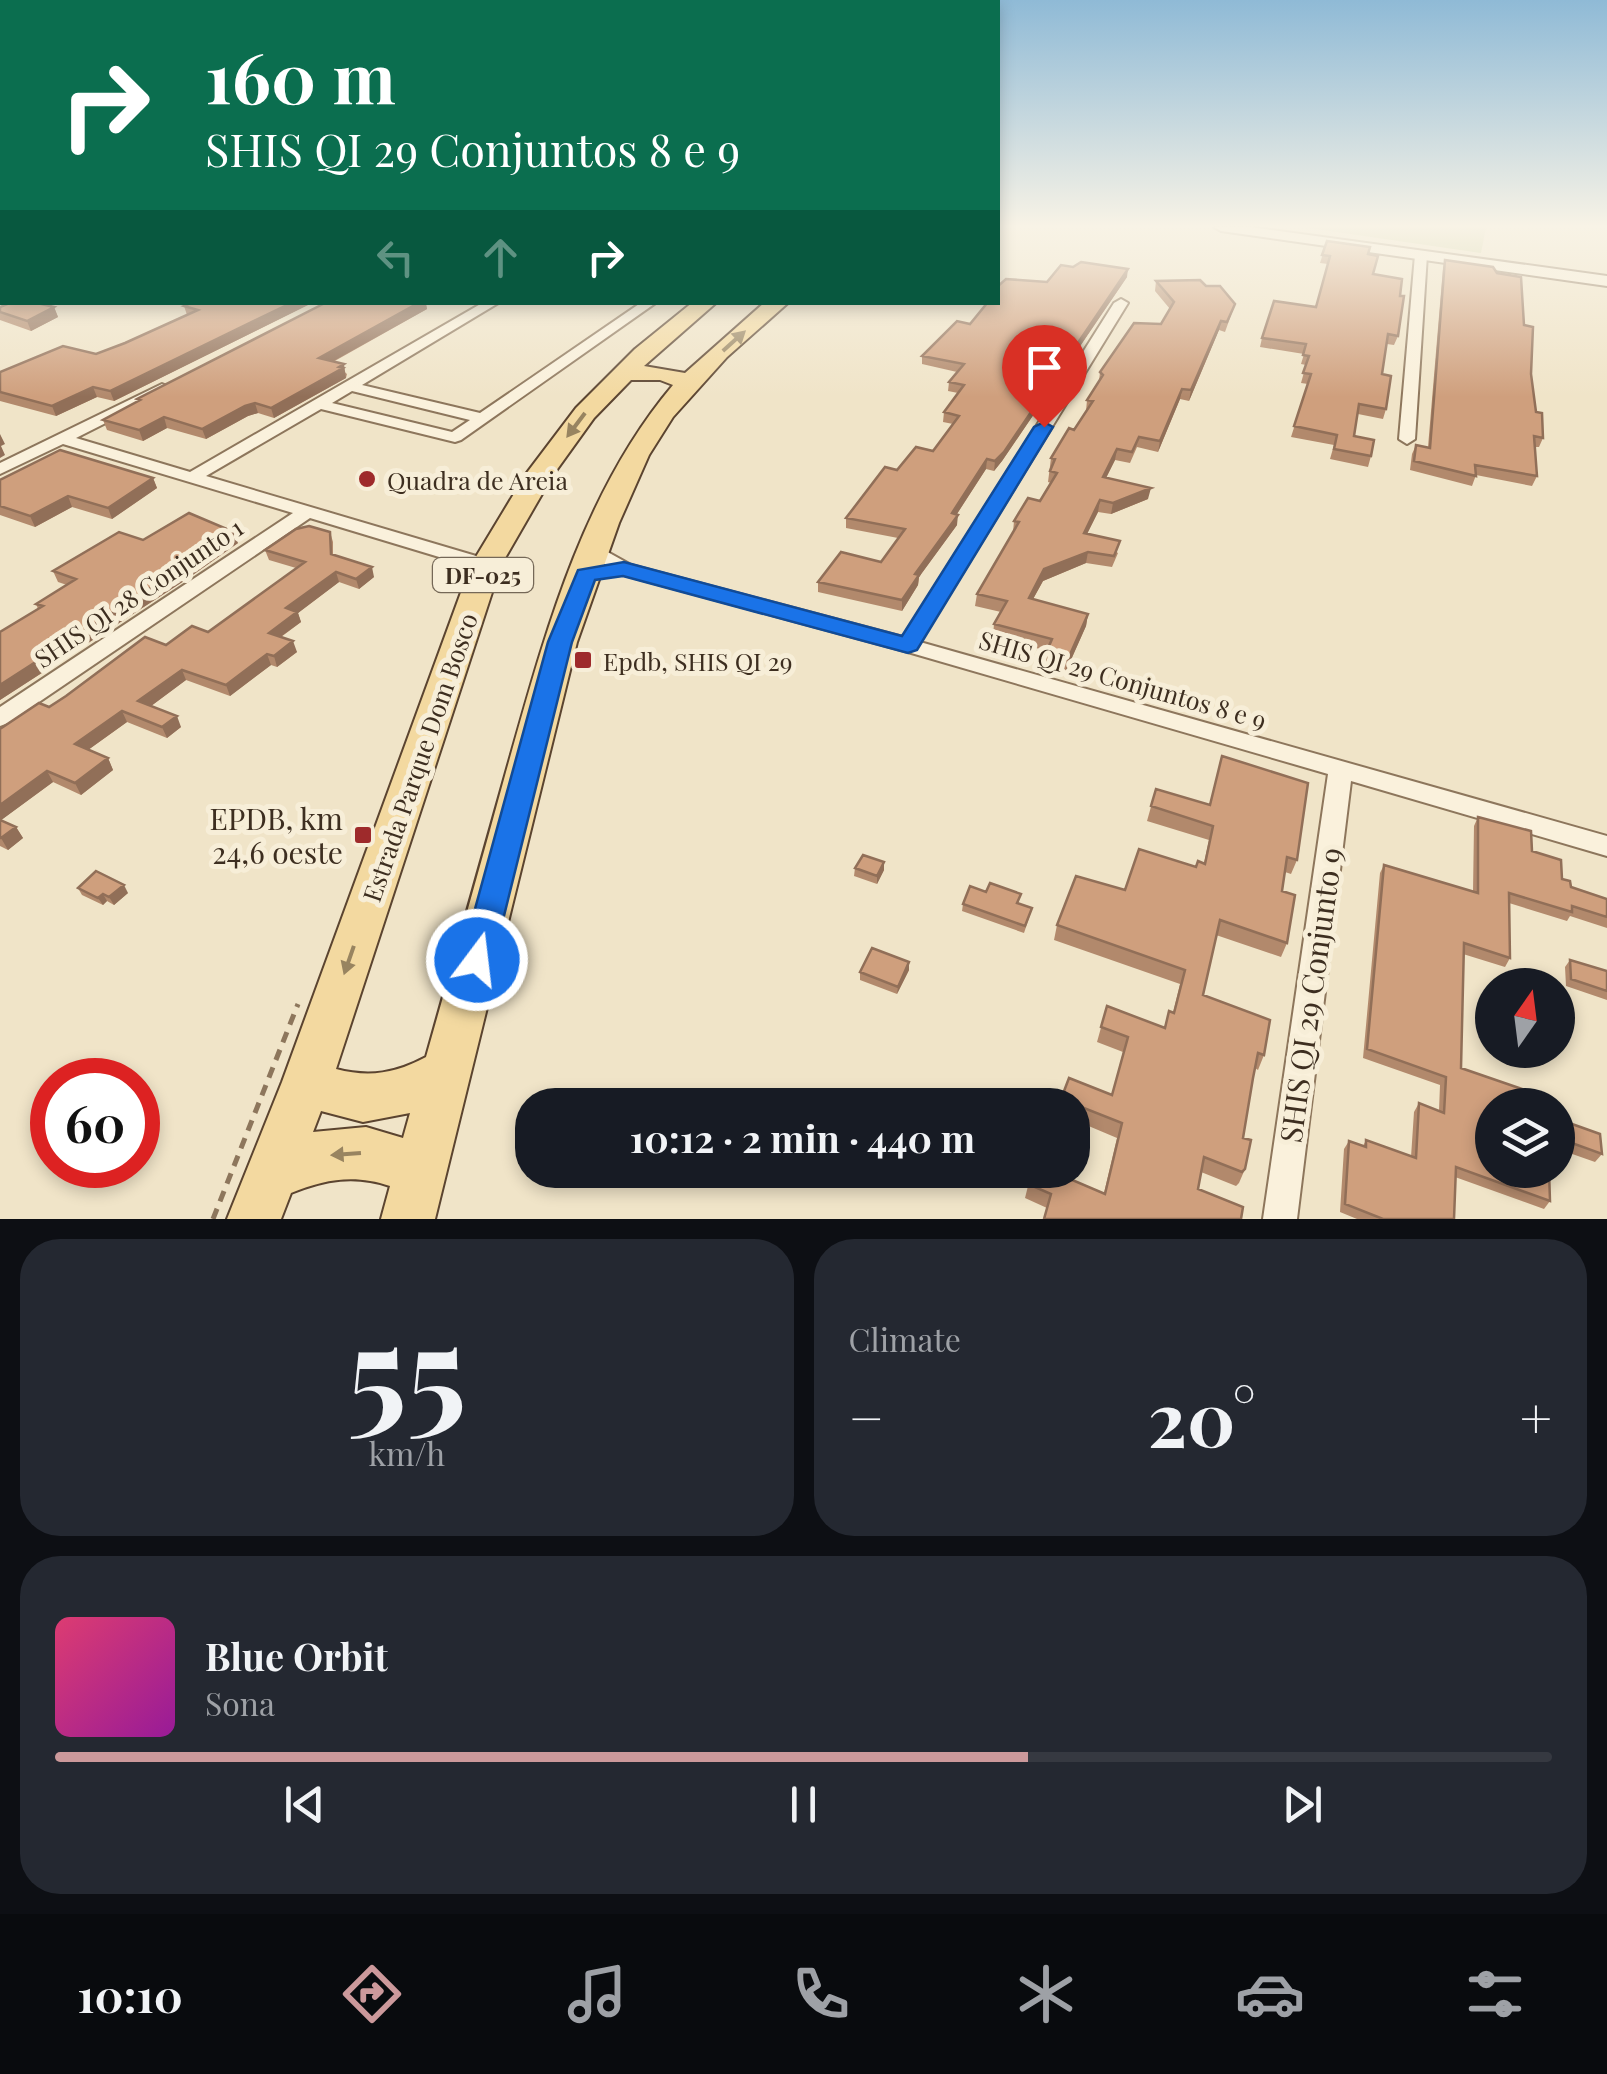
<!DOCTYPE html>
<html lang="en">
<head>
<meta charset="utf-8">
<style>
  :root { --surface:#171b24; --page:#242831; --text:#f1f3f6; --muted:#9ea1a6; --line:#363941; --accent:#cc999b }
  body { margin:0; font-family:"Playfair Display",serif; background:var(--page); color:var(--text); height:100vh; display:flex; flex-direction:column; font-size:38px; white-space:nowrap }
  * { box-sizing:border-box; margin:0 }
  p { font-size:32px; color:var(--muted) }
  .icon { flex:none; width:55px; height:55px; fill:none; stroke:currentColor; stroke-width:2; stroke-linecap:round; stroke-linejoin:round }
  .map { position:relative; height:1219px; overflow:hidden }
  .side { display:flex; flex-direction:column; gap:20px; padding:20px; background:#0d0f14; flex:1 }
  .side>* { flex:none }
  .banner { position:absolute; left:0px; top:0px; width:1000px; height:305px; box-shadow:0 5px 15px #0003; background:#0b6e4f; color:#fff; overflow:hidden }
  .needle { width:65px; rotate:14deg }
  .tools { position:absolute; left:1475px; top:968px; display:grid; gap:20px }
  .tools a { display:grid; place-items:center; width:100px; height:100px; border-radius:50%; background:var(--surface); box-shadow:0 5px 15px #0003; font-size:50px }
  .speed { position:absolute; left:30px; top:1058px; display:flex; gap:20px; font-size:50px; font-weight:700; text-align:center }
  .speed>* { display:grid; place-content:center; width:130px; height:130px; border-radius:50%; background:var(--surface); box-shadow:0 5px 15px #0003; line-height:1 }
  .speed .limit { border:15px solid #d22; background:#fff; color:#111 }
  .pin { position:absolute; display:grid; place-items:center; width:85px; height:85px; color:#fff; margin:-102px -42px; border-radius:50% 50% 50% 0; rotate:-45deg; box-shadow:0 0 10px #0007 }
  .pin .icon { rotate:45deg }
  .me { position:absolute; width:110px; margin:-55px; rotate:15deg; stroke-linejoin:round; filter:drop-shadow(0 0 8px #0008) }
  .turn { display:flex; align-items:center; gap:35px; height:210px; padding:0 40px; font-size:45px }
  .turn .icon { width:130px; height:130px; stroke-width:2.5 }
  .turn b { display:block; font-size:70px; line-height:85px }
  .lanes { display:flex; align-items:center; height:95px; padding:0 40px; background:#0003; justify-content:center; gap:50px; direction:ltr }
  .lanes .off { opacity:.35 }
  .big { font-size:75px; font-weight:700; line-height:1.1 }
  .side .card { flex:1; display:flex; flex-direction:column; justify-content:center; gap:15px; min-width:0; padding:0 35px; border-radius:40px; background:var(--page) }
  .side .dial { align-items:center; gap:0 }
  .dial b { font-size:130px; line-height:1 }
  .song { display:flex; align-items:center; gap:30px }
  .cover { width:120px; height:120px; border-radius:15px; background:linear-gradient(135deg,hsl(340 70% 55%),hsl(300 70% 35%)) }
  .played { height:10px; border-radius:5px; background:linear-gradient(90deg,var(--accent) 65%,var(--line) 65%) }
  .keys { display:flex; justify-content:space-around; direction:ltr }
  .heat { display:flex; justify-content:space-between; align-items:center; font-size:55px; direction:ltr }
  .side .tiles { flex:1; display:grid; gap:20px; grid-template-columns:1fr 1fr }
  .card:last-child { grid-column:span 2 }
  .trip { position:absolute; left:515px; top:1088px; width:575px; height:100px; border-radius:40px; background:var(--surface); box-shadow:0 5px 15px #0003; font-weight:700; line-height:100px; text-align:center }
  .tabs { display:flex; height:160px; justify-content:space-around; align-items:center; background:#090b0e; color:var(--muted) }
  .tabs .icon { width:70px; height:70px }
  .tabs .selected { color:var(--accent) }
  .tabs b { font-size:45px; color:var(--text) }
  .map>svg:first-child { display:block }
  .green { fill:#c9cf9b }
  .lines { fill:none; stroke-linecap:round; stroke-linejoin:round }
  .minor-casing { stroke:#8d765c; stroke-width:4 }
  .tertiary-casing { stroke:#8d765c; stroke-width:4 }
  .primary-casing { stroke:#5b4430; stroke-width:4 }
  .path { stroke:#8d765c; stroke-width:5; stroke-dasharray:11 8; stroke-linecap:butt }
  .minor { fill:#faf1dc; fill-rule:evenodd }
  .tertiary { fill:#faf1dc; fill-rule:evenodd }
  .primary { fill:#f3d9a0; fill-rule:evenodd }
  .wall { fill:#b2896c }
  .shaded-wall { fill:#916f58 }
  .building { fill:#cf9f7d; stroke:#916f58; stroke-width:2.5 }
  .oneway { fill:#988460 }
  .route { fill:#1a73e8; stroke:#114b97; stroke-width:2.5 }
  .poi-dot { fill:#9e2a2b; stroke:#f7eed8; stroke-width:4 }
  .labels { text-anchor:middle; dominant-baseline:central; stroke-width:10; stroke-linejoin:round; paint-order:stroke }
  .shield { fill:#f7eed8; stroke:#756857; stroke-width:2.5 }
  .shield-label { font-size:22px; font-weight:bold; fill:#3d2e20 }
  .poi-label { font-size:25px; fill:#3d2e20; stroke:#f7eed8; text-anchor:start }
  .street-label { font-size:25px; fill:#3d2e20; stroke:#f7eed8 }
  .near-poi-label { font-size:30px; fill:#3d2e20; stroke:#f7eed8; text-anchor:end }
  .near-street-label { font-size:30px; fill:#3d2e20; stroke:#f7eed8 }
</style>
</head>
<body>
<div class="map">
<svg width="1607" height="1219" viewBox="0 0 1607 1219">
  <rect width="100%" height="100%" fill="#f0e4c8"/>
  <!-- green -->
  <path class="green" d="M1302,227H1486L1481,253Z"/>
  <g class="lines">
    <defs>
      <path id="minor" d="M1421,251L1427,255L1415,439L1407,444L1399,439L1415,255Z
        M2,282V290L0,291V283Z
        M1121,299L1128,303L920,642L1607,836V856L1351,781L1297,1219H1263L1328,774L901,650L617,573L586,551L595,545L631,565L903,637L1114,303Z
        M484,302H500L362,385L480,413L642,302H657L461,440L455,442L321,409L206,476L493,561L495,565L493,569H479L310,518L8,723L0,726V707L293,513L63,444L0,474V463L162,384L167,386V392L76,438L190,472ZM352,391L470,420L452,432L332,403Z"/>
      <path id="tertiary" d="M1214,227H1250L1607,276V286L1221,231Z"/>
      <path id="primary" d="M693,302H717L644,366L685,373L765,302H789L727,357L673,417L649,455L619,523L577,642L435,1219H381L390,1186C355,1174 325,1179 291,1193L281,1219H227L282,1082L471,565L526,474L576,408L635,349ZM631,380H660L673,385C581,494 544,638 506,772C480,867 453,962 426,1057C396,1073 370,1078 336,1069L501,565L553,475L594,418ZM321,1111L363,1122L410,1113L403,1138L366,1127L313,1132Z"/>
    </defs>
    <!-- minor casing -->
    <use href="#minor" class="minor-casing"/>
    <!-- tertiary casing -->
    <use href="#tertiary" class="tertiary-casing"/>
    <!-- primary casing -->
    <use href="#primary" class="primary-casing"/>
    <!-- path -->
    <path class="path" d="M213,1219L298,1004"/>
    <!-- minor -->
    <use href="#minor" class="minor"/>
    <!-- tertiary -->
    <use href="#tertiary" class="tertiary"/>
    <!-- primary -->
    <use href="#primary" class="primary"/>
  </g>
  <!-- wall -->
  <path class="wall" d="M1327,241L1368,254L1373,274L1400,296L1398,336L1394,345L1387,344L1382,374L1386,409L1383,419L1358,414L1354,436L1371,456L1368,467L1330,459L1334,445L1291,437L1308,384L1301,383L1306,365L1301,364L1304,354L1260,347L1262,338L1316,307L1328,264L1320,263Z
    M1445,260L1524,325L1536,412L1543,438L1539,447H1535L1537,476L1532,486L1476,475L1472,486L1410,470L1412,454L1416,445L1428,447L1443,268Z
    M1127,277L1002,461L994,471L986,469L957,514V525L919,577L918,585L902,611L818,592V582L881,562L898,538L846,528V518L897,470L933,451L953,424L943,422L944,412L958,393L948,391L949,382L957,372L922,364V356L970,324L988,303L986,302H998L1047,282Z
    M1156,281L1206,286L1235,304L1225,332L1219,330L1189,401L1180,399L1158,452L1137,447L1130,463L1115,460L1106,478L1148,499L1111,514L1098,512L1087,534L1118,553L1112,567L1086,563L1043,581L1033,599L1088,614L1086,626L1066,671L1044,665L1047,651L993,636L994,624L1001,612L975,606L977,594L1013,532L1014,521L1040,501L1051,483L1048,482L1051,458L1074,430L1086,411L1087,400L1099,381L1100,372L1161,324L1170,309L1155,291Z
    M314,302L114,401L97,397L56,416L0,401V372L96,354L125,343L187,315L184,306Z
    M426,304L427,309L333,362L347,374L346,378L274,418L258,413L248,416L206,439L167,428L143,441L107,430L103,420L138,401L137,399Z
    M0,307H54L58,317L31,331L0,320Z
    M153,478L157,488L112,519L72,507L35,527L0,515V480Z
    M330,532L333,542V555L374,577L359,589L339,582L298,613L301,622L281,637L297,652L277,667L271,665L230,696L186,680L151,706L181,727L167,738L127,722L88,750L108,758L113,770L81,795L53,782L1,820L16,827L23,838L8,850L0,846V729L49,707L166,645L208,632L296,568L269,560L265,550Z
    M143,540L238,543L187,579L0,700V632L38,609L36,604L67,585L58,582L53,571Z
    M1156,789L1297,860L1291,874L1285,872L1282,891L1287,943L1281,957L1216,935L1203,995L1264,1055L1258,1070L1255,1068L1243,1138L1245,1169L1239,1183L1236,1186L1201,1172L1047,1208L1025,1198L1032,1170L1104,1193L1117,1138L1072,1119V1105H1060L1061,1099L1112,1095L1123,1052L1097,1042L1107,1006L1164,1028L1169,1011L1173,1013L1180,984L1054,940L1057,925L1125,890L1204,863L1209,840L1147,821Z
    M1478,817L1532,851L1571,887L1607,899V928L1570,916L1567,921L1509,903L1510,958L1505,967L1463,954L1461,1068L1528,1102L1550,1201L1544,1209L1455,1177L1454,1219H1357L1340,1212L1344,1149L1349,1141L1363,1146L1366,1140L1411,1157L1414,1112L1419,1103L1439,1111L1440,1085L1363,1058L1380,873L1384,865L1473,892L1474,826Z
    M855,868L884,870L877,884L854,876Z
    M78,888L128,893L114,905L107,901L103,905L82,895Z
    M963,904H1019L1030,915L1024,933L962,911Z
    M1570,960L1607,971V1000L1566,986L1565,967Z
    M909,962V970L897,994L860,980V972Z
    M1558,1119L1602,1154L1595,1162L1558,1149Z"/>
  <!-- shaded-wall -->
  <path class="shaded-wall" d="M1128,269L1127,277L1002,461L994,471L995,461Z
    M293,302H314L114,401L110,391Z
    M419,302H429L426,304L427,309L321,368L319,358Z
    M54,307L58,317L31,331L27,321Z
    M1221,321L1219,330L1189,401L1191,390Z
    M344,364L346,378L274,418L271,408Z
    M93,387L97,397L56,416L52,406Z
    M1182,389L1180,399L1158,452L1160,441Z
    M255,403L258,413L248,416L206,439L202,429L245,406Z
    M164,417L167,428L143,441L139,430Z
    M0,434L5,444L1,446L5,455L0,458Z
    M1117,449L1115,460L1101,488L1103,477Z
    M987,459L986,469L951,523L952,513Z
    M153,478L157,488L112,519L108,508Z
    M1151,488L1148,499L1111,514L1113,503Z
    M68,496L72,507L35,527L30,516Z
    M1100,500L1098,512L1082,544L1084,533Z
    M958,515L957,525L919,577L918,585L902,611V600L915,574Z
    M234,532L238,543L187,579L0,700V685Z
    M1088,552L1086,563L1043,581L1027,610L1029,598L1044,569Z
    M372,567L374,577L359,589L356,579Z
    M336,572L339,582L298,613L301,622L272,643L269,633L286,608Z
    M1088,614L1086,626L1066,671L1068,659Z
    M293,641L297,652L277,667L274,656Z
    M267,654L271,665L230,696L226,685Z
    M182,670L186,680L143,712L138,701Z
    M122,711L127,722L81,755L75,744Z
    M177,716L181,727L167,738L162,727Z
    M108,758L113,770L81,795L75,783Z
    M47,771L53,782L0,821V805Z
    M16,827L23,838L8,850L1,838Z
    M884,862V870L877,884V876Z
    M124,885L128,893L114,905L109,897Z
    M103,894L107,901L103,905L98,898Z
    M909,962V970L897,994L898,987Z"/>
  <!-- building -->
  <path class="building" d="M1327,241L1370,247L1368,254L1378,256L1373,274L1402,279L1400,296H1404L1398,336L1388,334L1382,374L1391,376L1386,409L1359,404L1354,436L1374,440L1371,456L1334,449L1337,435L1294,426L1311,374L1303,373L1309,356L1303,355L1306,344L1262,338L1274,301L1316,307L1330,256L1322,255Z
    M1445,260L1493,267L1497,273L1521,277L1524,325L1533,327L1531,374L1536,412L1542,413L1543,438L1534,436L1537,476L1475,465L1476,476L1414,461L1416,445L1430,448Z
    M1081,262L1128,269L1004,452L995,461L987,459L952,513L958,515L915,574L919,575L902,600L818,582L841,552L881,562L905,529L846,518L885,467L897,470L916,447L933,451L959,416L944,412L964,385L949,382L964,364L922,356L957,321L970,324L988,302H998V286L1006,279L1047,282L1061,265L1073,267Z
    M1200,280L1206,286H1220L1235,304L1227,322L1221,321L1191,390L1182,389L1160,441L1139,437L1132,452L1117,449L1103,477L1151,488L1113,503L1100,500L1084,533L1120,541L1114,556L1088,552L1044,569L1029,598L1088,614L1068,659L1046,653L1052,639L994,624L1007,601L977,594L1019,522L1014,521L1028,498L1040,501L1057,473L1050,471L1055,459L1051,458L1069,428L1074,430L1093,401L1087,400L1103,375L1100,372L1134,323L1161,324L1174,302L1156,281Z
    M12,302H33L54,307L27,321L0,312V307Z
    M193,302H293L110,391L93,387L52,406L0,392V372L63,346L96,354L125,343L198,310L184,306Z
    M327,302H420L319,358L344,364L339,367L343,368L271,408L255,403L245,406L202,429L164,417L139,430L103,420L140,400L137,399Z
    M60,450L153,478L108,508L68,496L30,516L0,506V480Z
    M189,513L234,532L183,567L0,685V632L43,606L36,604L76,579L53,571L119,532L143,540Z
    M309,526L330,532L331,554L372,567L356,579L336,572L286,608L297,612L269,633L293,641L274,656L267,654L226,685L182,670L138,701L177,716L162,727L122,711L75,744L108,758L75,783L47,771L0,805V729L39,703L49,707L66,696L145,637L166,645L192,626L208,632L305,562L265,550L296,529Z
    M1222,756L1308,783L1297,860L1287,857L1282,891L1295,895L1287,943L1220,920L1203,995L1270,1020L1264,1055L1258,1053L1253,1078L1243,1138L1251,1140L1245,1169L1242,1172L1204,1157L1198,1189L1243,1207L1241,1219H1044L1051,1194L1028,1184L1032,1170H1049L1105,1194L1122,1123L1061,1099L1069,1078L1112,1095L1128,1037L1101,1027L1107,1006L1165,1028L1169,1011L1174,1013L1185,970L1057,925L1076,876L1125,890L1139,849L1196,867L1198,861L1205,864L1213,826L1151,806L1156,789L1210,805Z
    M1478,817L1531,831L1532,851L1561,860L1562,879L1570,881L1571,887L1607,899V917L1572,906V912L1509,893L1510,958L1464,943L1461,1068L1528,1091V1102L1538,1105H1492V1170H1549L1550,1201L1456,1167L1454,1219H1383L1345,1204L1349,1141L1366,1147V1140L1416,1158L1419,1103L1444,1113L1446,1077L1367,1049L1384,865L1478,893Z
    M0,820L16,827L1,838H0Z
    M863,855L884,862L877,876L855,868Z
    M96,871L124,885L109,897L103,894L98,898L78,888Z
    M990,883L1021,894L1017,903L1032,908L1025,926L963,904L970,886L986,892Z
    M872,948L909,962L898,987L860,972Z
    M1570,960L1607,971V991L1571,979Z
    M1558,1119L1600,1134L1602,1154L1558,1138Z"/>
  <!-- one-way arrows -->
  <defs><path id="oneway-solid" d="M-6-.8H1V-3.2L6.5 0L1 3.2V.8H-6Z" transform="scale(2.5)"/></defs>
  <g class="oneway">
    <use href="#oneway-solid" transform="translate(734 341) rotate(-42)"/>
    <use href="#oneway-solid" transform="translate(576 425) rotate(127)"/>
    <use href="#oneway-solid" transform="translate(349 960) rotate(109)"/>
    <use href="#oneway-solid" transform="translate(346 1154) rotate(176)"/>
  </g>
  <!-- sky -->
  <linearGradient id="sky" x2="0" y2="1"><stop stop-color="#8fbad6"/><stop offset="0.57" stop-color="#f8f3e6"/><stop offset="1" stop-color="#f8f3e6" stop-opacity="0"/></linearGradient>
  <rect width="1607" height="397" fill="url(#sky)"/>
  <!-- route -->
  <path class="route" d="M1044,422L1053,427L917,650L908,653L623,576L595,580L572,642L493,960L488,969L477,973L466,969L461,960L548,642L578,570L624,562L902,636L1034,427Z"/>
  <!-- markers -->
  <g class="poi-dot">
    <circle cx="367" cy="479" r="10"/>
    <rect x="573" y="650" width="20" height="20" rx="5"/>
    <rect x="353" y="825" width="20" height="20" rx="5"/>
  </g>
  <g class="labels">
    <!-- shield labels -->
    <rect class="shield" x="433" y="558" width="100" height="34" rx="8"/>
    <g class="shield-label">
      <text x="483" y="575">DF-025</text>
    </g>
    <!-- poi labels -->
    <g class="poi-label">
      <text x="387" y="479">Quadra de Areia</text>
      <text x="603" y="660">Epdb, SHIS QI 29</text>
    </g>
    <!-- street labels -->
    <g class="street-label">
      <text transform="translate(138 592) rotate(-34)">SHIS QI 28 Conjunto 1</text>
      <text transform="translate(1123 679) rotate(16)">SHIS QI 29 Conjuntos 8 e 9</text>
      <text transform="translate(419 757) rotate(-71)">Estrada Parque Dom Bosco</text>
    </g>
    <!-- near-poi labels -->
    <g class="near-poi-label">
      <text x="343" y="818">EPDB, km<tspan x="343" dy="34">24,6 oeste</tspan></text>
    </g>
    <!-- near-street labels -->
    <g class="near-street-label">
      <text transform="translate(1310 995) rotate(-82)">SHIS QI 29 Conjunto 9</text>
    </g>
  </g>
</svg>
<div class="tools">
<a><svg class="needle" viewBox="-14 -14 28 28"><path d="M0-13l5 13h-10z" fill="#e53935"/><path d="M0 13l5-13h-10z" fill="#9ea1a6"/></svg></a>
<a><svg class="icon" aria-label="layers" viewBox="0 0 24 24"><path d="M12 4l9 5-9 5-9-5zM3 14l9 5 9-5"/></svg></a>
</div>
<div class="speed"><div class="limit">60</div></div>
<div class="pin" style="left:1044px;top:427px;background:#d93025"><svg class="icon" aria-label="arrive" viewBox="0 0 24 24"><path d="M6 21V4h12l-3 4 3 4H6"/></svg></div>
<svg class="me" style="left:477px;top:960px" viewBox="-20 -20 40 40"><circle r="17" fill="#1a73e8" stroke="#fff" stroke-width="3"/><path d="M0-11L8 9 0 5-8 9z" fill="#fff"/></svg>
<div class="trip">10:12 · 2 min · 440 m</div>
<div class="banner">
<div class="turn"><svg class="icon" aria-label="right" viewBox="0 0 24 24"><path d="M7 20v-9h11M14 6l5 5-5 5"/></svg><div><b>160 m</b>SHIS QI 29 Conjuntos 8 e 9</div></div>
<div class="lanes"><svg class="icon off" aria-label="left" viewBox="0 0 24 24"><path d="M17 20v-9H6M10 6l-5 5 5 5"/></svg><svg class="icon off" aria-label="ahead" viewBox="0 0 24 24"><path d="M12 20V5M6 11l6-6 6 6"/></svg><svg class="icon" aria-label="right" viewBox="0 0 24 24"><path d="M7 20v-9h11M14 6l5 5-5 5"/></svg></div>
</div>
</div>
<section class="side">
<div class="tiles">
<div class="card dial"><b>55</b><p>km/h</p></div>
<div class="card"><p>Climate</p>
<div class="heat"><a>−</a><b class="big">20°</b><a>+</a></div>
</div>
<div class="card">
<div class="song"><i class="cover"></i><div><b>Blue Orbit</b><p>Sona</p></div></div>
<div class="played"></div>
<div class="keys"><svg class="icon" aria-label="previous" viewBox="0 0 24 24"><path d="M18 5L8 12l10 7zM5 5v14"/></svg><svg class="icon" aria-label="pause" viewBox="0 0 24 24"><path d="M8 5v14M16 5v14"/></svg><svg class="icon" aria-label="next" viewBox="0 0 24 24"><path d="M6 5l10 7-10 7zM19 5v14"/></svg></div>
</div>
</div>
</section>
<nav class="tabs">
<b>10:10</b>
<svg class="icon selected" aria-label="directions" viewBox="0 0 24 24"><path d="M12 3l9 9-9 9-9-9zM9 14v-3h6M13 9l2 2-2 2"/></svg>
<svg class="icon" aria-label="music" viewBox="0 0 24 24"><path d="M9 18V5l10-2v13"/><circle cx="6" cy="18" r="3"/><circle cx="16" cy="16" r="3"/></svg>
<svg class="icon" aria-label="phone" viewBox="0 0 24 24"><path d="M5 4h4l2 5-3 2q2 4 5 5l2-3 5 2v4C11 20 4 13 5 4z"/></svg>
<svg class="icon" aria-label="climate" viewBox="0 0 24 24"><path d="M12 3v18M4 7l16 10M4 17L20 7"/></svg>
<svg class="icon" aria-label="car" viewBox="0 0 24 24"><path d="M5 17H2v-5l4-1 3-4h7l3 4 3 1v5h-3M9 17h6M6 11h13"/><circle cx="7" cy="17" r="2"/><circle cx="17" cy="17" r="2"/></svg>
<svg class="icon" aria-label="filters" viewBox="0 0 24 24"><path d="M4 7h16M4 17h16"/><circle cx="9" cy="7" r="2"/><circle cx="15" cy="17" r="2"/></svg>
</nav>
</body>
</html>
